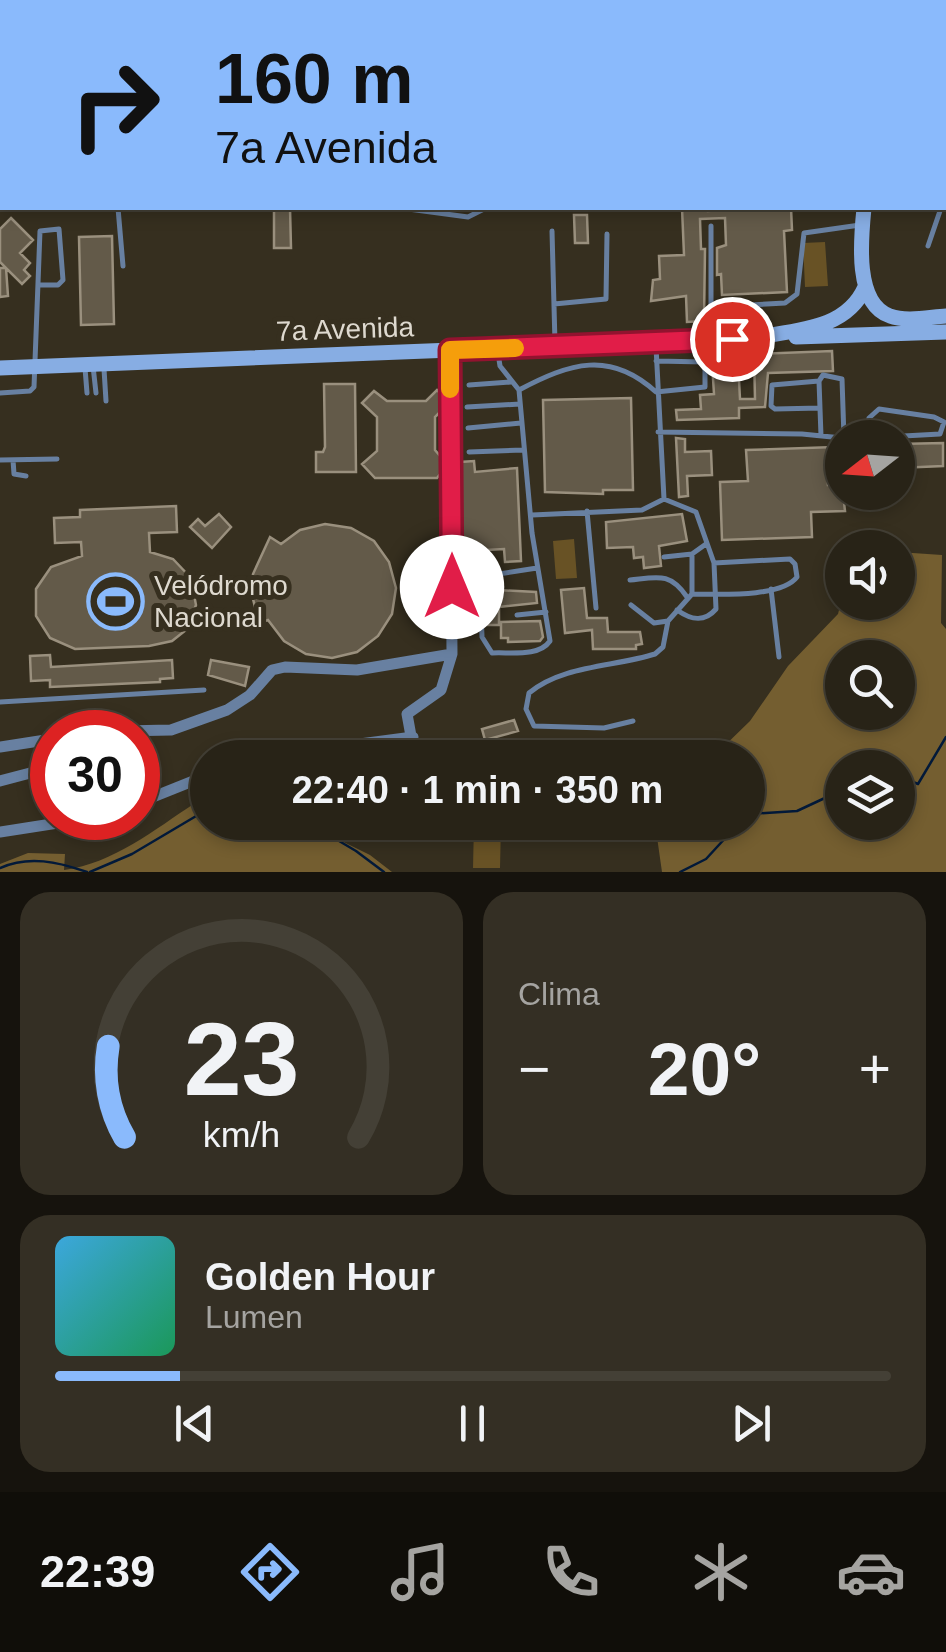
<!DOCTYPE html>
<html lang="es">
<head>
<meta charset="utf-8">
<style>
  :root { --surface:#282317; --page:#342f24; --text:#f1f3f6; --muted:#a5a4a1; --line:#444036; --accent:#8abafc }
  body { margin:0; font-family:Arial,sans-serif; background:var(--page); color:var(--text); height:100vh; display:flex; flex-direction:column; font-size:38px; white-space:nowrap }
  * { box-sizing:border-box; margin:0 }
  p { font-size:32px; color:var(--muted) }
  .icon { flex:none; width:55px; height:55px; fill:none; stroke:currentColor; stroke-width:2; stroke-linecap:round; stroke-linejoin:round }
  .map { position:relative; height:872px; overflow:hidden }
  .panel { display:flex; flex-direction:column; gap:20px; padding:20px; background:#16130d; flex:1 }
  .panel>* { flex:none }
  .top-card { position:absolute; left:0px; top:0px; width:948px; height:210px; box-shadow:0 5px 15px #0003,0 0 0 2px var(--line); background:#8abafc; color:#111; overflow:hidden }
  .needle { width:65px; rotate:253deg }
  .fabs { position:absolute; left:825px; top:420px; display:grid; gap:20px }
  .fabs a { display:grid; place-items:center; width:90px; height:90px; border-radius:50%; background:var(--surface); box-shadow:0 5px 15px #0003,0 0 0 2px var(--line); font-size:50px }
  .speed { position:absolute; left:30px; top:710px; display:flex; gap:20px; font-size:50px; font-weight:700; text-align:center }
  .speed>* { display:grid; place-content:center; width:130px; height:130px; border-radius:50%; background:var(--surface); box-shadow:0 5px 15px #0003,0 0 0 2px var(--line); line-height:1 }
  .speed .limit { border:15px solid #d22; background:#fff; color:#111 }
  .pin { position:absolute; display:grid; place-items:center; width:85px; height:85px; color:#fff; margin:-42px; border:5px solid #fff; border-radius:50%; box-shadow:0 2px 10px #0007 }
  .me { position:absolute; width:110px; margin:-55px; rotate:0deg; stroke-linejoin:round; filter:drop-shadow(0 0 8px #0008) }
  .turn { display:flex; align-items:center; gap:35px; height:210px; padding:0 50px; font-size:45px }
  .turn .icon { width:130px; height:130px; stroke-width:2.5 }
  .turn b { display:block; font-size:70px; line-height:85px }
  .big { font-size:75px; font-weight:700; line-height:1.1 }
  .panel .card { flex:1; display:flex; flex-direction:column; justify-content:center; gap:15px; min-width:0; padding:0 35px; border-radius:30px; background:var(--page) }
  .panel .dial { align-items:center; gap:0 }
  .dial svg { height:260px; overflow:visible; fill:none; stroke:var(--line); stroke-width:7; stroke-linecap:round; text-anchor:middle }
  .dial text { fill:var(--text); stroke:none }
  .song { display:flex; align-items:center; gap:30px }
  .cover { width:120px; height:120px; border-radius:15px; background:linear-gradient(135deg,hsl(200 70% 55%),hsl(150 70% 35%)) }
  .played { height:10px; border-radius:5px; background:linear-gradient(90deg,var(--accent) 15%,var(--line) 15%) }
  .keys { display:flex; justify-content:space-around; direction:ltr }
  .heat { display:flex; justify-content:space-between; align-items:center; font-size:55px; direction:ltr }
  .panel .tiles { flex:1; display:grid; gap:20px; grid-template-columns:1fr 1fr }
  .card:last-child { grid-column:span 2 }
  .trip { position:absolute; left:190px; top:740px; width:575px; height:100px; border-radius:50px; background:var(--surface); box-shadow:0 5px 15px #0003,0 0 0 2px var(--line); font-weight:700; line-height:100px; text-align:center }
  .tab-bar { display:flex; height:160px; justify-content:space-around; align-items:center; background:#100e09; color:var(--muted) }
  .tab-bar .icon { width:70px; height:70px }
  .tab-bar .active { color:var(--accent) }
  .tab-bar b { font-size:45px; color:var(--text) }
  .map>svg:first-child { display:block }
  .green { fill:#685225 }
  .forest { fill:#745e30; fill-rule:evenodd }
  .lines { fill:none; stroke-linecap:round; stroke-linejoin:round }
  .stream { stroke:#021939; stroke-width:2.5 }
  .taxiway { stroke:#6a6456; stroke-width:25 }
  .building { fill:#635a49; stroke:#9a907e; stroke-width:2.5 }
  .lane { stroke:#6880a1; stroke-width:5 }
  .street { stroke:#6880a1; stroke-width:11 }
  .secondary { stroke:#87ade3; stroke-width:15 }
  .route-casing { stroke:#92132f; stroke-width:25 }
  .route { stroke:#e11d48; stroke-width:18 }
  .slow { stroke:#f59e0b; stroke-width:18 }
  .labels { text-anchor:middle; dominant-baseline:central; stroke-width:10; stroke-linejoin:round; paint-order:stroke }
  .street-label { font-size:28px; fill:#ded9cf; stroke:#362f1f }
  .poi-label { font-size:28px; fill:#ded9cf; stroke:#362f1f; text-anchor:start }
</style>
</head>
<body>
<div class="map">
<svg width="946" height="872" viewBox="0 0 946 872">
  <rect width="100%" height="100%" fill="#362f1f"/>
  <!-- green -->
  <path class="green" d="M825,242L828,286L805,287L803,243Z
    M574,539L577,578L556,579L553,541Z
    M474,823L501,824L500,868H473Z"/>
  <!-- forest -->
  <path class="forest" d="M898,552L942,555L941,623L946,629V872H662L655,823L748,822V758L713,757L750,721L788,666L838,614L842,598V602H898ZM842,658H898V712H842ZM842,768H898V822H842Z
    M207,800L208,822L305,823L370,855L392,872H0V864L28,853L65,854L64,870C114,863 154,830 195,803Z"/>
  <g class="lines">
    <!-- stream -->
    <path class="stream" d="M898,776L918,784L946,737
      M748,814L797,811L842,790
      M307,822L356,851L384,872
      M0,868C29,855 58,862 87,872
      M90,872L132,854L208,809
      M680,872L706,859L740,822"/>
    <!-- taxiway -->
    <path class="taxiway" d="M477,0L482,2
      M779,0V2
      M591,2L592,0
      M653,2V0
      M716,2V0
      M826,2V0"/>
  </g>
  <!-- building -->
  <path class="building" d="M274,208H290L291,248H274Z
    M682,208H708V211L724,210V208H791L792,230L784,231L787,292L722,295L721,274L717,275V248L726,245L725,218L700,219L701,249H705L704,321L687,322L686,296L651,301L653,280L660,279L659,256L684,255Z
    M574,215H587L588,243H575Z
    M11,218L33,240L20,253L30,263L24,270L30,276L22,284L6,268L8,296L0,297V268H6L0,262V229Z
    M112,236L114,324L81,325L79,237Z
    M832,351L833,371L768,373L765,407L739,408V418L677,420L676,410L701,409L700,395L714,394L712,363L738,361L740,399H755L754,354Z
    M324,384H355L356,472H316V452H323L325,447Z
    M437,390L441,394V411L435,417V450L441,457V473L437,478H375L362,464L377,451V417L362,403L374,391L387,401H426Z
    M631,398L633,490H603V494L545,492L543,400Z
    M676,438L685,439V452L711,451L712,475L687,476L688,496L679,497Z
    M943,443V466L898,468V444Z
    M834,447L835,470H827L828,485H842L845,511L811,512L812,537L722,540L720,482L748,481L746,450Z
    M474,461L475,472L517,468L521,561L505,562L504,549L486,550V570L477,572L474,576L476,632H462L460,462Z
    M176,506L177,532L149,533L150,552L173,559L191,578L196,605L186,630L172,641L149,646L75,649L50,638L36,616V589L51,567L82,556L81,542L55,543L54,518L80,517V510Z
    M219,514L231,527L212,548L190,527L198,519L205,526Z
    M682,514L687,541L659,546L661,566L644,568L643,557L634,558L633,547L607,548L606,522Z
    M325,524L351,528L374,541L389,562L396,588L392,614L378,636L357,652L332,658L306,654L284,641L268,620L259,623L251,591L253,574L270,537L281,544L300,530Z
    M498,580V590L536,592L537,603L499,607V625H488L486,582Z
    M584,588L587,618H607L608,632H640L642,644L636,645V649H593L592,630L565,633L561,590Z
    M540,621L543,637L540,641L508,642V638H501V622Z
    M50,655L51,667L172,660L173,678L160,679V682L50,687V680L31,681L30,656Z
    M211,660L249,667L245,686L208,675Z
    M514,720L518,731L485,740L482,729Z"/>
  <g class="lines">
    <!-- lane -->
    <path class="lane" d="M269,0L271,2
      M945,13H946
      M945,29H946
      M0,68L2,69
      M0,164H2
      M945,195L946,192
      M118,208L123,266
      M401,208L468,217L486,208
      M552,231L555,343
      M928,246L941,208
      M554,304L606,299L607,234
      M712,307L785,303L797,294L804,233L860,225
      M711,337V226
      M656,347L664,499
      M498,353L500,366L519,390L532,533L550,641C539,657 511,652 492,653L482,637L480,577L537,568
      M93,366L96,393
      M85,368L87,393
      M104,369L106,401
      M819,381L772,385L771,406L775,409L820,408
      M469,385L511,382
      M519,390C570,363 610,350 656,392L705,387V362L656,361
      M0,393L30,391L34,387L40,231L59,229L63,280L58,285H38
      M467,407L520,404
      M468,428L521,423
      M658,432L802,434L842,438
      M821,436L819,381L823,375L842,379L844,438
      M865,438L869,418L879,409L934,417L944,422L940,434L867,438
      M469,452L523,450
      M0,460L57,459
      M13,460L14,474L26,476
      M664,499L696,512L714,563L716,609C704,623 691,620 677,610
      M587,511L596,608
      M532,515L642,510L664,499
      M664,557L692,554
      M630,580C658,577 670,572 687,597
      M771,589L779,657
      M692,594C718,594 781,598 797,577L795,564L790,559L714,563
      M631,605L654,623L668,621
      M517,615L546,612
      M0,702L204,690
      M633,721L604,728L534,726L526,709L529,693C563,665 614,667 655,654L663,647L668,621L692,594V554L706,544"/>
    <!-- street -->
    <path class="street" d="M72,732L171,730L227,710L250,695L272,670L285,667L357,670L452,654
      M316,744L337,747L413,737
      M0,747L52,739
      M415,758L407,714L441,690L452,654L450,350
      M0,781L34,772L52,743
      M138,803L208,775
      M0,832L90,818"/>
    <!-- secondary -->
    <path class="secondary" d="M294,0L296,2
      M330,0L333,2
      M945,139H946
      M945,154H946
      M864,208C861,238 854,304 890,316C906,322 929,317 946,316
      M796,337L946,332
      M0,368L752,338C793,330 846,331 865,287"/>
  </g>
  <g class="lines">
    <defs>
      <path id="route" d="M452,587L450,350L732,339"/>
    </defs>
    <!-- route casing -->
    <use href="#route" class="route-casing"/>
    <!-- route -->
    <use href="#route" class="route"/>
    <!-- slow -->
    <path class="slow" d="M450,389V350L515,348"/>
  </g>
  <!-- icons -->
  <defs>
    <symbol id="stadium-ring" viewBox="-11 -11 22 22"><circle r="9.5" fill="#362f1f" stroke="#8abafc" stroke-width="1.5"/><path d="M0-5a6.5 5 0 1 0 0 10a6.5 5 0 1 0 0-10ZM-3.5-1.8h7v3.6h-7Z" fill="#8abafc"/></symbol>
  </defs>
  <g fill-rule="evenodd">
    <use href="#stadium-ring" x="84" y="570" width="63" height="63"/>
  </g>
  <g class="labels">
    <!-- street labels -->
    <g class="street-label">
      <text transform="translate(345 329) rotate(-2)">7a Avenida</text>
    </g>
    <!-- poi labels -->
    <g class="poi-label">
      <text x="154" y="585">Velódromo<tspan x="154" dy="32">Nacional</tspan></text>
    </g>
  </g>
</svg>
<div class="fabs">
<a><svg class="needle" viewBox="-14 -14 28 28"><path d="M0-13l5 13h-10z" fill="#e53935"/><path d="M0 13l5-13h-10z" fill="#a5a4a1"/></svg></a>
<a><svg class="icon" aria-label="sound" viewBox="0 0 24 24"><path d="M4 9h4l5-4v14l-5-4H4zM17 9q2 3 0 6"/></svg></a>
<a><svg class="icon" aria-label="search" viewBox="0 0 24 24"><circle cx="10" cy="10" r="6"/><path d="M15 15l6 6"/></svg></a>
<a><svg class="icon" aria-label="layers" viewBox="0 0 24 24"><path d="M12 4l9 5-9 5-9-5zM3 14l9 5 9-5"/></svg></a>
</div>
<div class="speed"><div class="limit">30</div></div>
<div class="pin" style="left:732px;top:339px;background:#d93025"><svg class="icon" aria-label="arrive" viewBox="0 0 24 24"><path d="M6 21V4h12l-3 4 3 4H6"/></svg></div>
<svg class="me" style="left:452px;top:587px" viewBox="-20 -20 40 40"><circle r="19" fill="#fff"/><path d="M0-13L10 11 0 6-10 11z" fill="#e11d48"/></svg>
<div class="trip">22:40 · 1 min · 350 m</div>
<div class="top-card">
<div class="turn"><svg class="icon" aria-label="right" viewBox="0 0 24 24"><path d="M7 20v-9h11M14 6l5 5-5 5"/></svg><div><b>160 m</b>7a Avenida</div></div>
</div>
</div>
<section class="panel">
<div class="tiles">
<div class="card dial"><svg viewBox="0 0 100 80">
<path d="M14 69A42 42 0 1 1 86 69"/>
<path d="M14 69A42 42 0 0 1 9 41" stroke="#8abafc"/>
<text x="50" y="56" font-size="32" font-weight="700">23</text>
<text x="50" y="72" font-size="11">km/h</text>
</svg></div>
<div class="card"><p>Clima</p>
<div class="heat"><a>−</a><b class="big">20°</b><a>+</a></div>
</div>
<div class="card">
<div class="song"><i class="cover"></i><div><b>Golden Hour</b><p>Lumen</p></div></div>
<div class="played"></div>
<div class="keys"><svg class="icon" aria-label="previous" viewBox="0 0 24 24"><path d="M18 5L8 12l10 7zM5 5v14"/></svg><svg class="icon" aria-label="pause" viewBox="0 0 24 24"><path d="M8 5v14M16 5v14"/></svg><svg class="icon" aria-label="next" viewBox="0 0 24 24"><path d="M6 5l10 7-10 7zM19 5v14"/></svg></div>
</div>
</div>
</section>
<nav class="tab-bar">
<b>22:39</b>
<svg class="icon active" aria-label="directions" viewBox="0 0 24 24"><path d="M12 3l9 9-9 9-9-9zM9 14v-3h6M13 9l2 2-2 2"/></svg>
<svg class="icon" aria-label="music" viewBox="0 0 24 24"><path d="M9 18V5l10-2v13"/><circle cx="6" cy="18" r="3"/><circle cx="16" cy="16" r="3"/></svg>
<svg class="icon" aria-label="phone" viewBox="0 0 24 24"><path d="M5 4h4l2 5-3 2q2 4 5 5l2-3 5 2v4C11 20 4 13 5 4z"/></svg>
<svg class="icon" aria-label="climate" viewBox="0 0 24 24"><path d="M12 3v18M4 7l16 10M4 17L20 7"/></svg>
<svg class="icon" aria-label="car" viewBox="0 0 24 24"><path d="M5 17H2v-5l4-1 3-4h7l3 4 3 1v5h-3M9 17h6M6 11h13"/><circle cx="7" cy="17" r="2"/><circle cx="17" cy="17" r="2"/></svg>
</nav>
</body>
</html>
